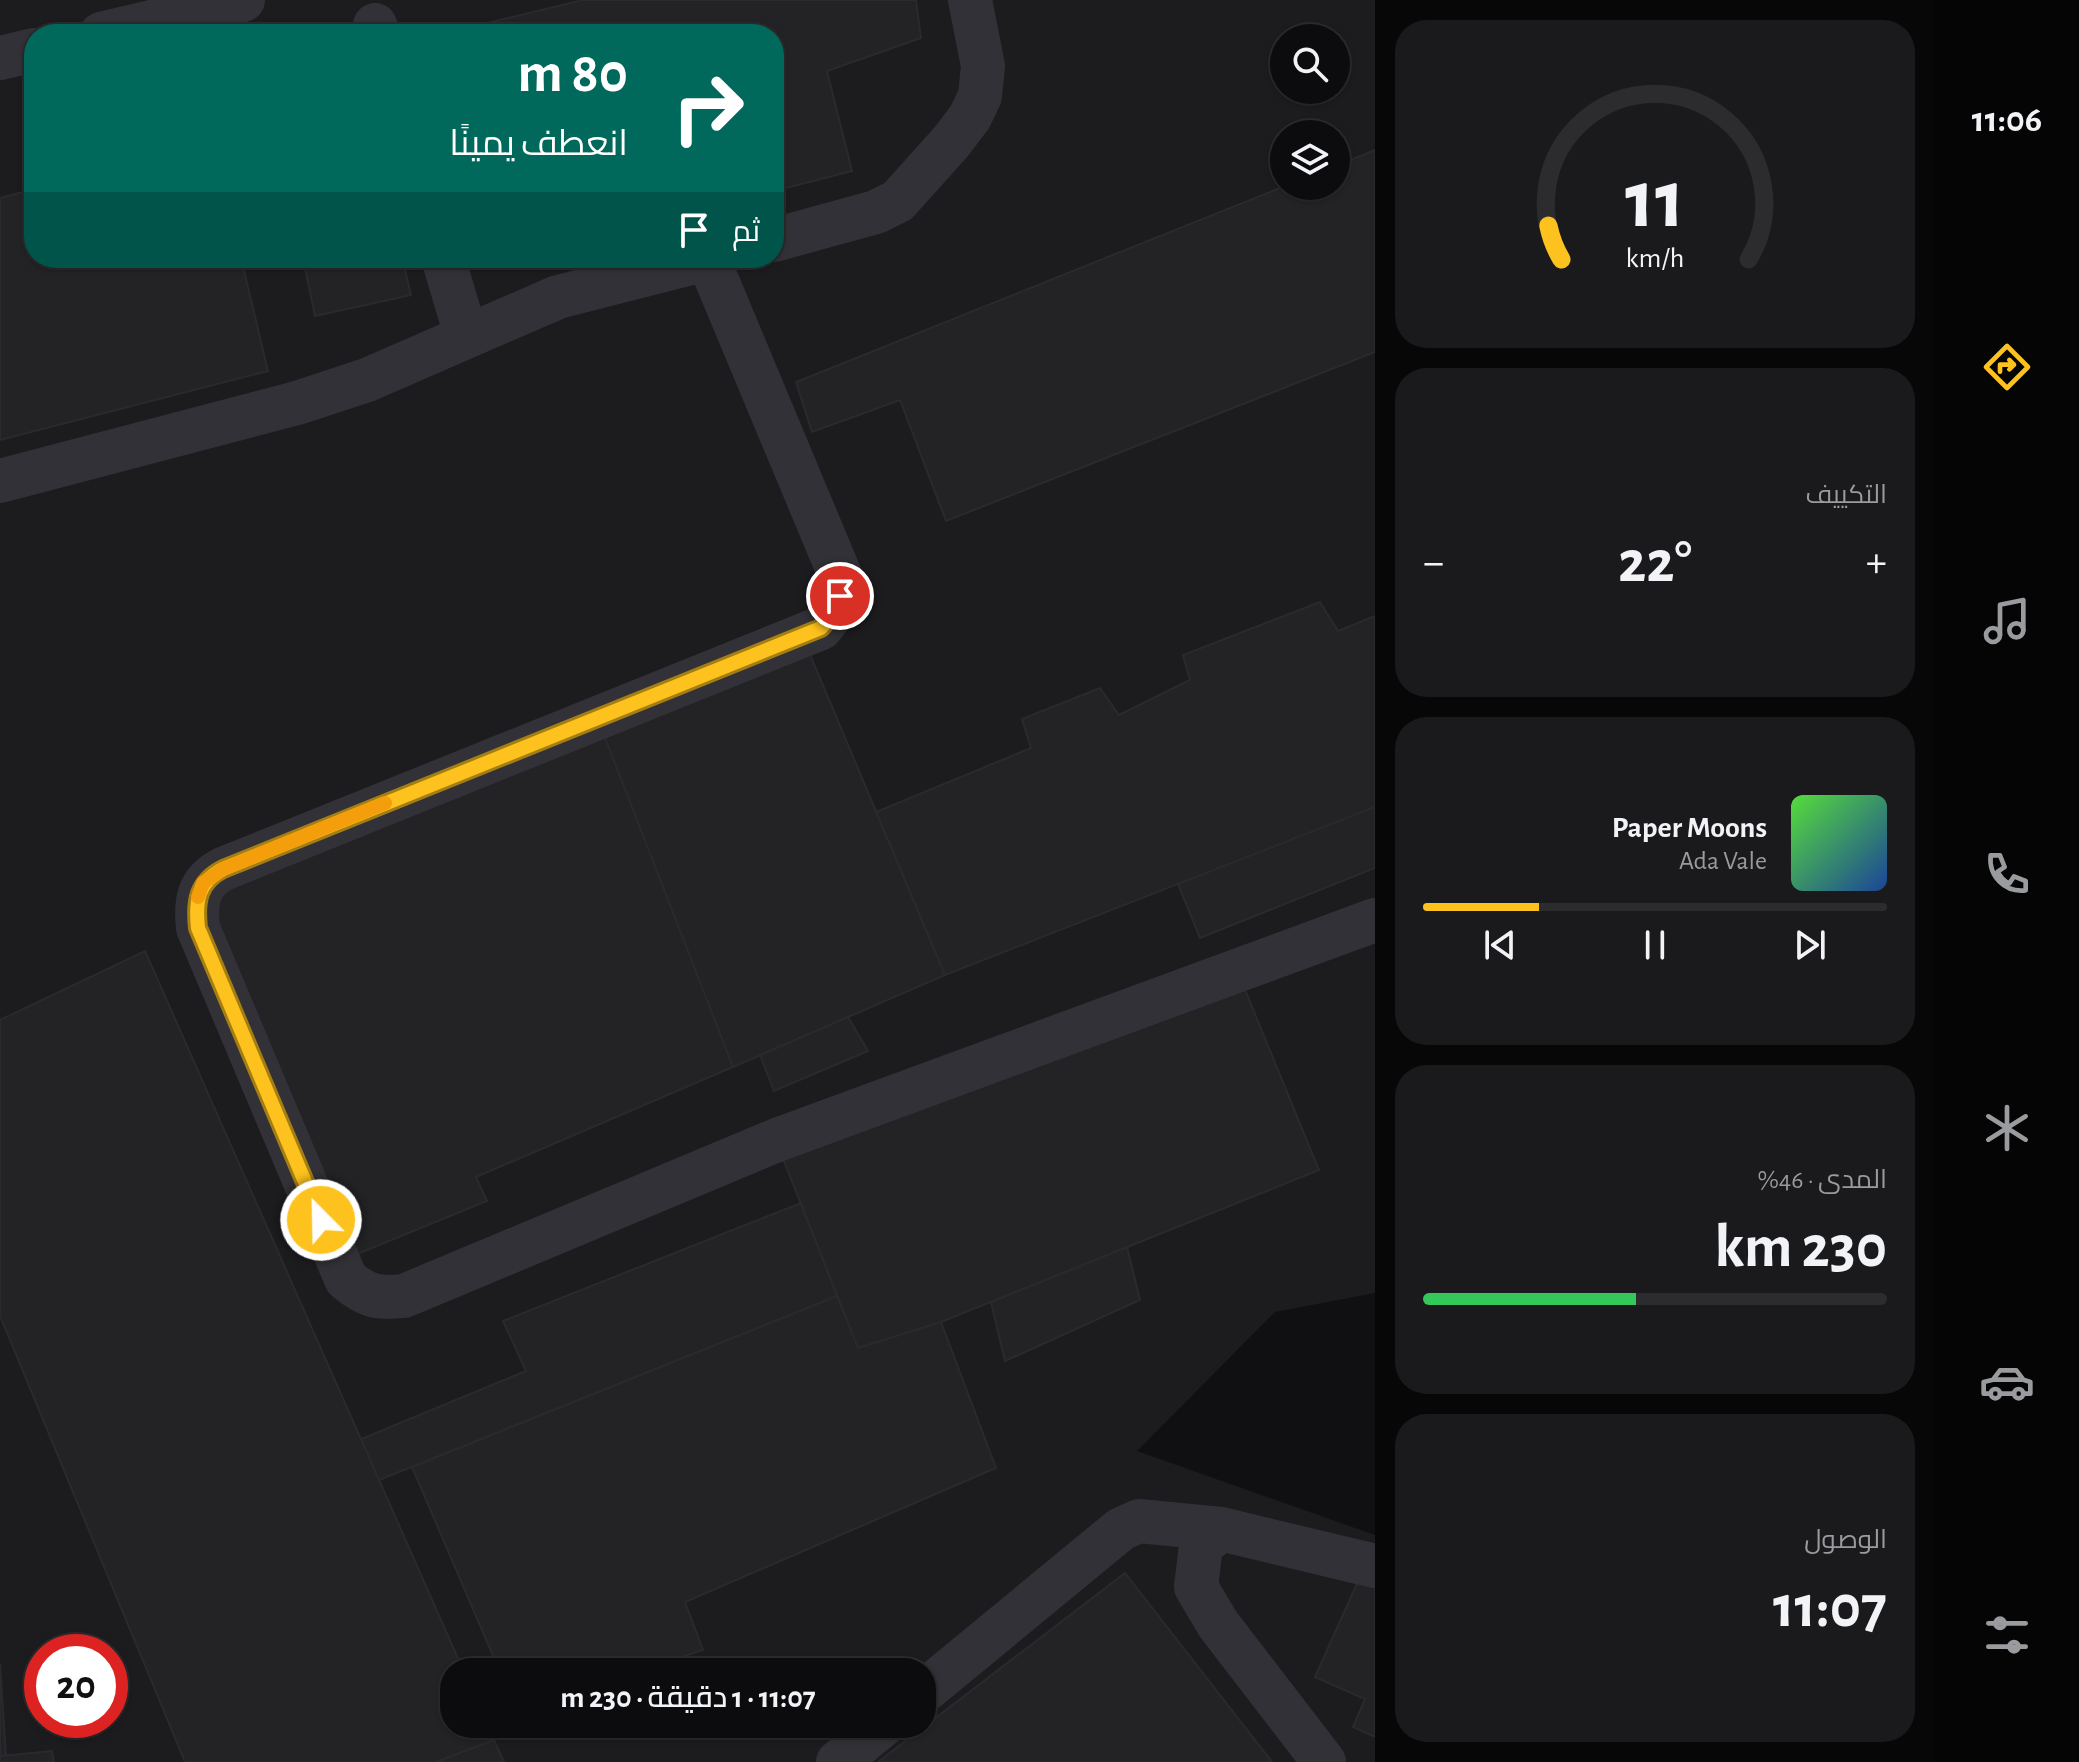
<!DOCTYPE html>
<html lang="ar">
<head>
<meta charset="utf-8">
<style>
  :root { --surface:#0c0c0e; --page:#1a1a1c; --text:#f1f3f6; --muted:#9a9b9e; --line:#2c2c2e; --accent:#fdc21d }
  body { margin:0; font-family:"Alegreya Sans",Cairo,sans-serif; background:var(--page); color:var(--text); direction:rtl; height:100vh; display:flex; flex-direction:column; font-size:30px; white-space:nowrap }
  * { box-sizing:border-box; margin:0 }
  p { font-size:26px; color:var(--muted) }
  .icon { flex:none; width:44px; height:44px; fill:none; stroke:currentColor; stroke-width:2; stroke-linecap:round; stroke-linejoin:round }
  .map { position:relative; flex:1; overflow:hidden; direction:ltr }
  .sheet { display:flex; flex-direction:column; gap:20px; padding:20px; background:#070708; width:560px }
  .sheet>* { flex:none }
  .banner { position:absolute; left:24px; top:24px; width:760px; height:244px; border-radius:32px; box-shadow:0 2px 6px #0004,0 0 0 2px var(--line); direction:rtl; background:#00695c; color:#fff; overflow:hidden }
  .fabs { position:absolute; left:1270px; top:24px; display:grid; gap:16px }
  .fabs a { display:grid; place-items:center; width:80px; height:80px; border-radius:50%; background:var(--surface); box-shadow:0 2px 6px #0004,0 0 0 2px var(--line); font-size:40px }
  .speed { position:absolute; left:24px; top:1634px; display:flex; gap:16px; font-size:40px; font-weight:700; text-align:center }
  .speed>* { display:grid; place-content:center; width:104px; height:104px; border-radius:50%; background:var(--surface); box-shadow:0 2px 6px #0004,0 0 0 2px var(--line); line-height:1 }
  .speed .limit { border:12px solid #d22; background:#fff; color:#111 }
  .pin { position:absolute; display:grid; place-items:center; width:68px; height:68px; color:#fff; margin:-34px; border:4px solid #fff; border-radius:50%; box-shadow:0 2px 8px #0007 }
  .me { position:absolute; width:88px; margin:-44px; rotate:337deg; stroke-linejoin:round; filter:drop-shadow(0 0 6px #0008) }
  .turn { display:flex; align-items:center; gap:28px; height:168px; padding:0 24px; font-size:36px }
  .turn .icon { width:104px; height:104px; stroke-width:2.5 }
  .turn b { display:block; font-size:56px; line-height:68px }
  .then { display:flex; align-items:center; height:76px; padding:0 24px; background:#0003; gap:16px; font-size:30px }
  .big { font-size:60px; font-weight:600; line-height:1.1 }
  .sheet .card { flex:1; display:flex; flex-direction:column; justify-content:center; gap:12px; min-width:0; padding:0 28px; border-radius:32px; background:var(--page) }
  .sheet .dial { align-items:center; gap:0 }
  .dial svg { height:208px; overflow:visible; fill:none; stroke:var(--line); stroke-width:7; stroke-linecap:round; text-anchor:middle }
  .dial text { fill:var(--text); stroke:none }
  .song { display:flex; align-items:center; gap:24px }
  .cover { width:96px; height:96px; border-radius:12px; background:linear-gradient(135deg,hsl(110 70% 55%),hsl(220 70% 35%)) }
  .played { height:8px; border-radius:4px; background:linear-gradient(90deg,var(--accent) 25%,var(--line) 25%) }
  .keys { display:flex; justify-content:space-around; direction:ltr }
  .heat { display:flex; justify-content:space-between; align-items:center; font-size:44px; direction:ltr }
  .charge { height:12px; border-radius:6px; background:linear-gradient(90deg,#34c759 46%,var(--line) 0) }
  .trip { position:absolute; left:440px; top:1658px; width:496px; height:80px; border-radius:32px; background:var(--surface); box-shadow:0 2px 6px #0004,0 0 0 2px var(--line); font-weight:600; line-height:80px; text-align:center; direction:rtl }
  main { display:flex; flex:1; min-height:0 }
  .dock { display:flex; flex-direction:column; width:144px; justify-content:space-around; align-items:center; background:#050506; color:var(--muted) }
  .dock .icon { width:56px; height:56px }
  .dock .active { color:var(--accent) }
  .dock b { font-size:36px; color:var(--text) }
  .map>svg:first-child { display:block }
  .built { fill:#1c1c1f; fill-rule:evenodd }
  .building { fill:#232326; stroke:#2a2a2e; stroke-width:2 }
  .lines { fill:none; stroke-linecap:round; stroke-linejoin:round }
  .minor { stroke:#313137; stroke-width:44 }
  .route-casing { stroke:#a47e13; stroke-width:20 }
  .route { stroke:#fdc21d; stroke-width:14 }
  .slow { stroke:#f59e0b; stroke-width:14 }
</style>
</head>
<body>
<main>
<nav class="dock">
<b>11:06</b>
<svg class="icon active" aria-label="directions" viewBox="0 0 24 24"><path d="M12 3l9 9-9 9-9-9zM9 14v-3h6M13 9l2 2-2 2"/></svg>
<svg class="icon" aria-label="music" viewBox="0 0 24 24"><path d="M9 18V5l10-2v13"/><circle cx="6" cy="18" r="3"/><circle cx="16" cy="16" r="3"/></svg>
<svg class="icon" aria-label="phone" viewBox="0 0 24 24"><path d="M5 4h4l2 5-3 2q2 4 5 5l2-3 5 2v4C11 20 4 13 5 4z"/></svg>
<svg class="icon" aria-label="climate" viewBox="0 0 24 24"><path d="M12 3v18M4 7l16 10M4 17L20 7"/></svg>
<svg class="icon" aria-label="car" viewBox="0 0 24 24"><path d="M5 17H2v-5l4-1 3-4h7l3 4 3 1v5h-3M9 17h6M6 11h13"/><circle cx="7" cy="17" r="2"/><circle cx="17" cy="17" r="2"/></svg>
<svg class="icon" aria-label="filters" viewBox="0 0 24 24"><path d="M4 7h16M4 17h16"/><circle cx="9" cy="7" r="2"/><circle cx="15" cy="17" r="2"/></svg>
</nav>
<section class="sheet">
<div class="card dial"><svg viewBox="0 0 100 80">
<path d="M14 69A42 42 0 1 1 86 69"/>
<path d="M14 69A42 42 0 0 1 9 56" stroke="#fdc21d"/>
<text x="50" y="56" font-size="32" font-weight="700">11</text>
<text x="50" y="72" font-size="11">km/h</text>
</svg></div>
<div class="card"><p>التكييف</p>
<div class="heat"><a>−</a><b class="big">22°</b><a>+</a></div>
</div>
<div class="card">
<div class="song"><i class="cover"></i><div><b>Paper Moons</b><p>Ada Vale</p></div></div>
<div class="played"></div>
<div class="keys"><svg class="icon" aria-label="previous" viewBox="0 0 24 24"><path d="M18 5L8 12l10 7zM5 5v14"/></svg><svg class="icon" aria-label="pause" viewBox="0 0 24 24"><path d="M8 5v14M16 5v14"/></svg><svg class="icon" aria-label="next" viewBox="0 0 24 24"><path d="M6 5l10 7-10 7zM19 5v14"/></svg></div>
</div>
<div class="card"><p>المدى · 46%</p><b class="big">230 km</b><div class="charge"></div></div>
<div class="card"><p>الوصول</p><b class="big">11:07</b></div>
</section>
<div class="map">
<svg width="1375" height="1762" viewBox="0 0 1375 1762">
  <rect width="100%" height="100%" fill="#101012"/>
  <!-- built -->
  <path class="built" d="M0,0H1375V1293L1275,1312L1137,1451L1375,1535V1762H0ZM34,34H774V258H34ZM1284,38H1336V90H1284ZM1284,134H1336V186H1284ZM42,1652H110V1720H42ZM454,1672H922V1724H454Z"/>
  <!-- building -->
  <path class="building" d="M583,0H916L921,38L827,71L852,171L774,191V34H441Z
    M1375,150V352L946,521L900,400L812,432L796,382L1285,186H1336V166Z
    M34,189V258H241L268,371L0,440V198Z
    M303,258H402L411,295L315,316Z
    M464,258H511L467,269Z
    M1320,602L1338,631L1375,616V807L945,975L876,812L1031,748L1022,719L1100,688L1119,715L1190,680L1183,655Z
    M806,645L945,975L733,1067L602,730Z
    M602,730L733,1067L476,1177L487,1201L350,1257L203,892Z
    M1375,807V868L1200,938L1178,884Z
    M145,951L464,1672H454V1724H487L494,1740L436,1762H185L0,1316V1020Z
    M1241,980L1319,1170L941,1322L858,1348L780,1151Z
    M848,1017L868,1051L774,1091L760,1055Z
    M801,1203L837,1296L379,1480L361,1439L526,1371L503,1321Z
    M1127,1247L1140,1300L1005,1361L991,1302Z
    M837,1296L858,1348L941,1322L996,1468L685,1602L703,1650L637,1672H500L412,1467Z
    M1125,1573L1272,1762H878Z
    M1359,1579L1375,1586V1737L1353,1727L1365,1699L1315,1677Z
    M0,1664L6,1756H0Z
    M494,1740L504,1762H436Z
    M52,1751L54,1762H0V1756Z"/>
  <g class="lines">
    <!-- minor -->
    <path class="minor" d="M375,25L378,34
      M101,34L243,0
      M0,58L34,50
      M774,240L876,212L898,201L951,142L970,117L980,96L983,66L970,0
      M443,258L466,335
      M708,259L840,575C840,598 836,610 821,628L223,869C198,882 195,901 198,928L346,1279C366,1296 377,1299 404,1296L777,1140L1375,920
      M0,481L297,403L367,380L558,297L711,258
      M1221,1529L1201,1546L1196,1587L1218,1624L1324,1762
      M922,1693L1121,1529L1139,1521L1221,1529L1375,1566
      M838,1762L884,1724"/>
  </g>
  <g class="lines">
    <defs>
      <path id="route" d="M321,1220L198,928C195,901 198,882 223,869L821,628L834,613L840,596"/>
    </defs>
    <!-- route casing -->
    <use href="#route" class="route-casing"/>
    <!-- route -->
    <use href="#route" class="route"/>
    <!-- slow -->
    <path class="slow" d="M198,897L203,883L223,869L385,803"/>
  </g>
</svg>
<div class="fabs">
<a><svg class="icon" aria-label="search" viewBox="0 0 24 24"><circle cx="10" cy="10" r="6"/><path d="M15 15l6 6"/></svg></a>
<a><svg class="icon" aria-label="layers" viewBox="0 0 24 24"><path d="M12 4l9 5-9 5-9-5zM3 14l9 5 9-5"/></svg></a>
</div>
<div class="speed"><div class="limit">20</div></div>
<div class="pin" style="left:840px;top:596px;background:#d93025"><svg class="icon" aria-label="arrive" viewBox="0 0 24 24"><path d="M6 21V4h12l-3 4 3 4H6"/></svg></div>
<svg class="me" style="left:321px;top:1220px" viewBox="-20 -20 40 40"><circle r="17" fill="#fdc21d" stroke="#fff" stroke-width="3"/><path d="M0-11L8 9 0 5-8 9z" fill="#fff"/></svg>
<div class="trip">11:07 · 1 دقيقة · 230 m</div>
<div class="banner">
<div class="turn"><svg class="icon" aria-label="right" viewBox="0 0 24 24"><path d="M7 20v-9h11M14 6l5 5-5 5"/></svg><div><b>80 m</b>انعطف يمينًا</div></div>
<div class="then">ثم<svg class="icon" aria-label="arrive" viewBox="0 0 24 24"><path d="M6 21V4h12l-3 4 3 4H6"/></svg></div>
</div>
</div>
</main>
</body>
</html>
